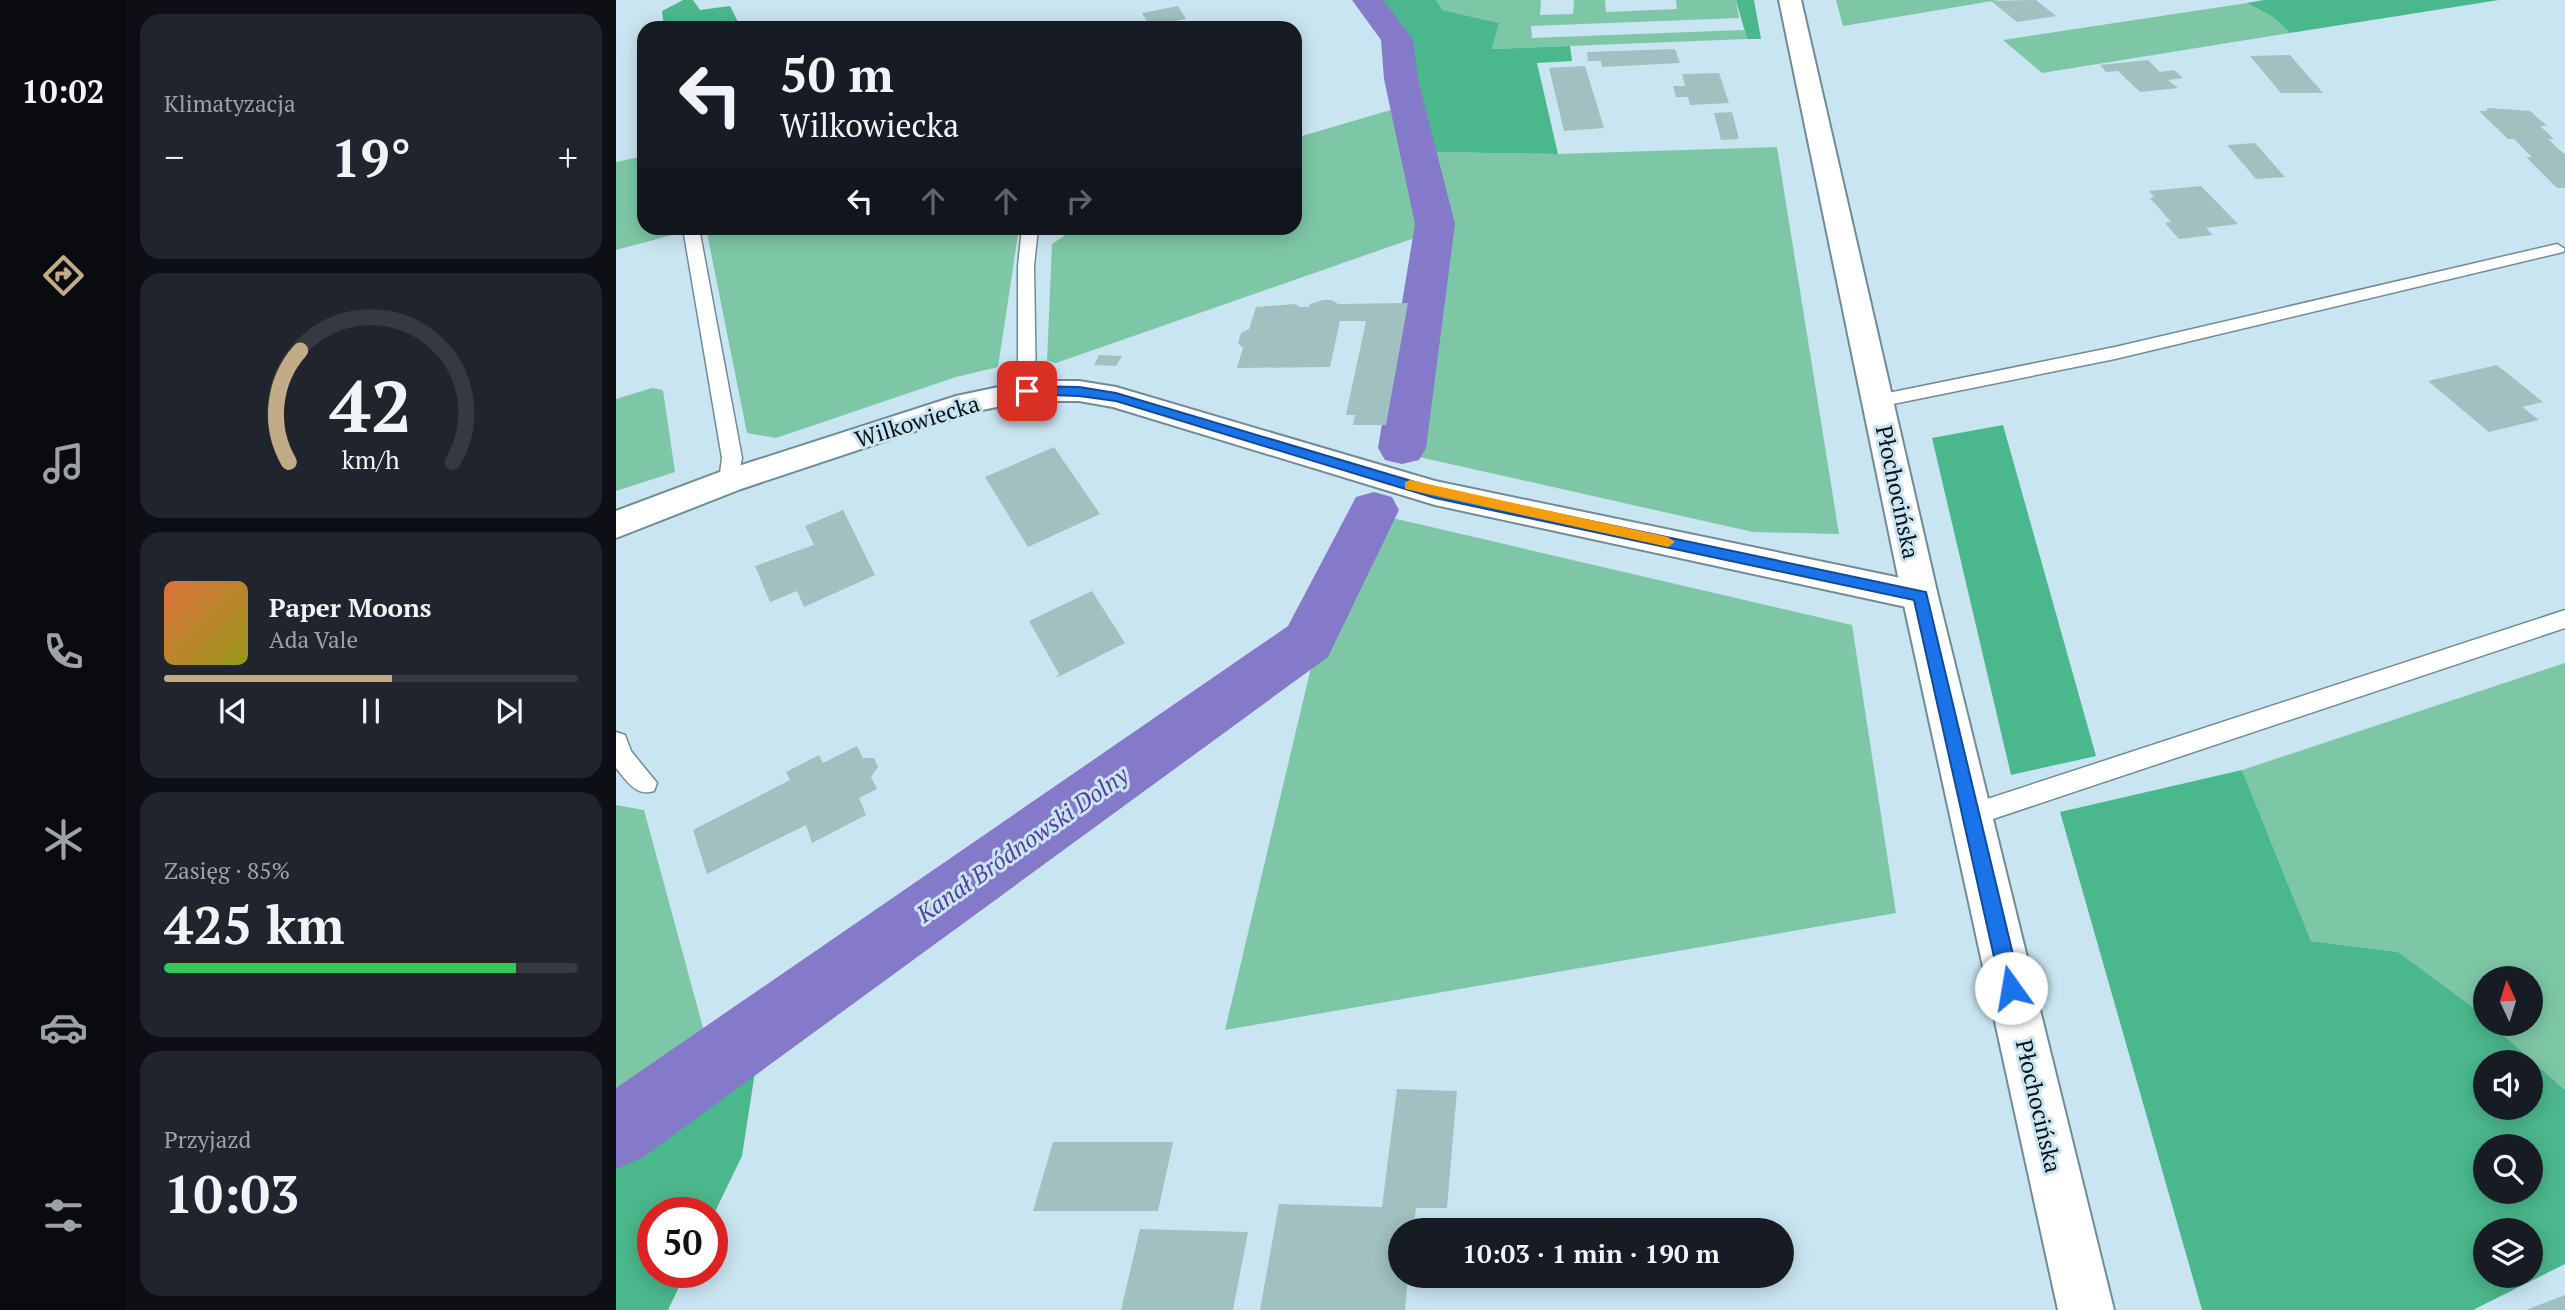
<!DOCTYPE html>
<html lang="pl">
<head>
<meta charset="utf-8">
<style>
  :root { --surface:#171b24; --page:#20242c; --text:#f1f3f6; --muted:#9ea1a6; --line:#363941; --accent:#c2ac87 }
  body { margin:0; font-family:"PT Serif",serif; background:var(--page); color:var(--text); height:100vh; display:flex; flex-direction:column; font-size:26px; white-space:nowrap }
  * { box-sizing:border-box; margin:0 }
  p { font-size:23px; color:var(--muted) }
  .icon { flex:none; width:38px; height:38px; fill:none; stroke:currentColor; stroke-width:2; stroke-linecap:round; stroke-linejoin:round }
  .map { position:relative; flex:1; overflow:hidden }
  .side { display:flex; flex-direction:column; gap:14px; padding:14px; background:#0d0f14; width:490px }
  .side>* { flex:none }
  .top-card { position:absolute; left:21px; top:21px; width:665px; height:214px; border-radius:21px; box-shadow:0 4px 18px #0003; background:#171b24; color:var(--text); overflow:hidden }
  .needle { width:46px; rotate:356deg }
  .controls { position:absolute; left:1857px; top:966px; display:grid; gap:14px }
  .controls a { display:grid; place-items:center; width:70px; height:70px; border-radius:50%; background:var(--surface); box-shadow:0 4px 18px #0003; font-size:35px }
  .speed { position:absolute; left:21px; top:1197px; display:flex; gap:14px; font-size:35px; font-weight:700; text-align:center }
  .speed>* { display:grid; place-content:center; width:91px; height:91px; border-radius:50%; background:var(--surface); box-shadow:0 4px 18px #0003; line-height:1 }
  .speed .limit { border:10px solid #d22; background:#fff; color:#111 }
  .pin { position:absolute; display:grid; place-items:center; width:60px; height:60px; color:#fff; margin:-30px; border-radius:14px; box-shadow:0 4px 10px #0006 }
  .me { position:absolute; width:77px; margin:-38px; rotate:347deg; stroke-linejoin:round; filter:drop-shadow(0 0 5px #0008) }
  .turn { display:flex; align-items:center; gap:24px; height:147px; padding:0 28px; font-size:32px }
  .turn .icon { width:91px; height:91px; stroke-width:2.5 }
  .turn b { display:block; font-size:49px; line-height:60px }
  .lanes { display:flex; align-items:center; height:66px; padding:0 28px; background:#0003; justify-content:center; gap:35px; direction:ltr }
  .lanes .off { opacity:.35 }
  .big { font-size:52px; font-weight:700; line-height:1.1 }
  .side .tile { flex:1; display:flex; flex-direction:column; justify-content:center; gap:10px; min-width:0; padding:0 24px; border-radius:21px; background:var(--page) }
  .side .dial { align-items:center; gap:0 }
  .dial svg { height:182px; overflow:visible; fill:none; stroke:var(--line); stroke-width:7; stroke-linecap:round; text-anchor:middle }
  .dial text { fill:var(--text); stroke:none }
  .song { display:flex; align-items:center; gap:21px }
  .cover { width:84px; height:84px; border-radius:10px; background:linear-gradient(135deg,hsl(20 70% 55%),hsl(60 70% 35%)) }
  .played { height:7px; border-radius:4px; background:linear-gradient(90deg,var(--accent) 55%,var(--line) 55%) }
  .keys { display:flex; justify-content:space-around; direction:ltr }
  .heat { display:flex; justify-content:space-between; align-items:center; font-size:38px; direction:ltr }
  .charge { height:10px; border-radius:5px; background:linear-gradient(90deg,#34c759 85%,var(--line) 0) }
  .trip { position:absolute; left:772px; top:1218px; width:406px; height:70px; border-radius:35px; background:var(--surface); box-shadow:0 4px 18px #0003; font-weight:700; line-height:70px; text-align:center }
  main { display:flex; flex:1; min-height:0 }
  .tabs { display:flex; flex-direction:column; width:126px; justify-content:space-around; align-items:center; background:#090b0e; color:var(--muted) }
  .tabs .icon { width:49px; height:49px }
  .tabs .on { color:var(--accent) }
  .tabs b { font-size:32px; color:var(--text) }
  .map>svg:first-child { display:block }
  .green { fill:#7dc7a6 }
  .forest { fill:#4bb78c; fill-rule:evenodd }
  .lines { fill:none; stroke-linecap:round; stroke-linejoin:round }
  .canal { fill:#857aca; fill-rule:evenodd }
  .building { fill:#a1c0c0 }
  .lane-casing { stroke:#718b96; stroke-width:3 }
  .street-casing { stroke:#718b96; stroke-width:4 }
  .secondary-casing { stroke:#718b96; stroke-width:4 }
  .lane { fill:#fff; fill-rule:evenodd }
  .street { fill:#fff; fill-rule:evenodd }
  .secondary { fill:#fff; fill-rule:evenodd }
  .route { fill:#1a73e8; stroke:#114b97; stroke-width:2 }
  .slow { fill:#f59e0b }
  .labels { text-anchor:middle; dominant-baseline:central; stroke-width:6; stroke-linejoin:round; paint-order:stroke }
  .street-label { font-size:23px; fill:#0a1419; stroke:#cae5f2 }
  .water-label { font-size:24px; font-style:italic; fill:#533e9d; stroke:#cae5f2 }
</style>
</head>
<body>
<main>
<nav class="tabs">
<b>10:02</b>
<svg class="icon on" aria-label="directions" viewBox="0 0 24 24"><path d="M12 3l9 9-9 9-9-9zM9 14v-3h6M13 9l2 2-2 2"/></svg>
<svg class="icon" aria-label="music" viewBox="0 0 24 24"><path d="M9 18V5l10-2v13"/><circle cx="6" cy="18" r="3"/><circle cx="16" cy="16" r="3"/></svg>
<svg class="icon" aria-label="phone" viewBox="0 0 24 24"><path d="M5 4h4l2 5-3 2q2 4 5 5l2-3 5 2v4C11 20 4 13 5 4z"/></svg>
<svg class="icon" aria-label="climate" viewBox="0 0 24 24"><path d="M12 3v18M4 7l16 10M4 17L20 7"/></svg>
<svg class="icon" aria-label="car" viewBox="0 0 24 24"><path d="M5 17H2v-5l4-1 3-4h7l3 4 3 1v5h-3M9 17h6M6 11h13"/><circle cx="7" cy="17" r="2"/><circle cx="17" cy="17" r="2"/></svg>
<svg class="icon" aria-label="filters" viewBox="0 0 24 24"><path d="M4 7h16M4 17h16"/><circle cx="9" cy="7" r="2"/><circle cx="15" cy="17" r="2"/></svg>
</nav>
<section class="side">
<div class="tile"><p>Klimatyzacja</p>
<div class="heat"><a>−</a><b class="big">19°</b><a>+</a></div>
</div>
<div class="tile dial"><svg viewBox="0 0 100 80">
<path d="M14 69A42 42 0 1 1 86 69"/>
<path d="M14 69A42 42 0 0 1 19 20" stroke="#c2ac87"/>
<text x="50" y="56" font-size="32" font-weight="700">42</text>
<text x="50" y="72" font-size="11">km/h</text>
</svg></div>
<div class="tile">
<div class="song"><i class="cover"></i><div><b>Paper Moons</b><p>Ada Vale</p></div></div>
<div class="played"></div>
<div class="keys"><svg class="icon" aria-label="previous" viewBox="0 0 24 24"><path d="M18 5L8 12l10 7zM5 5v14"/></svg><svg class="icon" aria-label="pause" viewBox="0 0 24 24"><path d="M8 5v14M16 5v14"/></svg><svg class="icon" aria-label="next" viewBox="0 0 24 24"><path d="M6 5l10 7-10 7zM19 5v14"/></svg></div>
</div>
<div class="tile"><p>Zasięg · 85%</p><b class="big">425 km</b><div class="charge"></div></div>
<div class="tile"><p>Przyjazd</p><b class="big">10:03</b></div>
</section>
<div class="map">
<svg width="1949" height="1310" viewBox="0 0 1949 1310">
  <rect width="100%" height="100%" fill="#cae5f2"/>
  <!-- green -->
  <path class="green" d="M743,0H762C797,41 802,101 814,152L942,154L1161,147L1223,534L1137,532L794,455L771,444L779,413L810,234L440,363L431,361L436,244L451,234L452,228H679V138L785,107L772,45L763,25Z
    M820,0H925L924,15L957,14L958,0H989L990,12L1061,9L1060,0H1120L1123,18L915,26L916,38L1128,30L1131,39L876,49L883,23L827,10Z
    M1220,0H1382L1227,26Z
    M1631,3L1657,17L1674,33L1426,73L1387,40Z
    M28,156V228H43L37,233L56,235L0,250V162Z
    M90,228H403L382,367L340,377L160,438L131,433Z
    M36,388L47,390L59,472L0,491V399Z
    M742,510L1236,625L1280,913L609,1030L702,638L671,667L526,782L0,1161V805L28,810L93,1050L684,632Z
    M1949,663V1090L1875,1024H1914V978H1869V1018L1782,952L1695,941L1626,770Z"/>
  <!-- forest -->
  <path class="forest" d="M67,0H77L84,10L114,6L123,24L103,28H48L46,11Z
    M762,0H820L827,10L883,23L876,49L954,46L956,61L921,63L942,154L814,152C802,101 797,41 762,0Z
    M1120,0H1138L1145,39H1131Z
    M1648,0H1883L1674,33L1657,17L1631,3Z
    M1387,425L1480,756L1395,775L1316,438Z
    M1626,770L1695,941L1782,952L1859,1009L1869,1018V1024H1875L1949,1090V1264L1857,1310H1586L1444,812ZM1914,1062V1108H1869V1062ZM1914,1146V1192H1869V1146ZM1914,1230V1276H1869V1230Z
    M141,1059L126,1156L96,1218V1213H37V1272H70L52,1310H0V1161Z"/>
  <g class="lines">
    <!-- canal -->
    <path class="canal" d="M736,0H767L797,39L802,79L839,224L810,448L803,460L786,464L769,460L762,448L799,224L768,79L765,40Z
      M758,492L776,497L783,510L712,657L26,1158L0,1169V1088L672,626L740,497Z"/>
  </g>
  <!-- building -->
  <path class="building" d="M1420,0L1440,16L1401,22L1375,1Z
    M562,6L570,19L534,26L526,13Z
    M1059,49L1064,63L986,67L985,61H972L971,52Z
    M1674,55L1707,93H1665L1634,56Z
    M1532,60L1544,72L1558,70L1567,78L1552,80L1562,88L1524,92L1502,71L1490,72L1484,65Z
    M969,66L988,128L948,131L933,68Z
    M1103,73L1113,103L1074,105L1072,97H1060L1057,86H1069L1066,74Z
    M1872,108L1914,111L1931,126H1924L1938,139H1932L1949,155V188H1941L1910,157H1916L1898,139H1892L1863,111H1870Z
    M1116,112L1123,139L1105,140L1098,113Z
    M1639,143L1669,177L1640,179L1611,145Z
    M1585,186L1622,224L1590,228L1597,235L1563,239L1549,223L1555,222L1534,198L1538,197L1533,191Z
    M707,300H716L722,304L792,303L770,425H737L739,415H730L750,321H724L714,367L621,368L627,348L622,343L625,333L633,329L640,307L679,304L684,307H693L694,304Z
    M483,355L506,356L500,366L478,365Z
    M1881,365L1927,402L1906,407L1923,420L1873,432L1812,381Z
    M438,447L484,514L412,547L369,477Z
    M227,510L259,575L188,607L181,591L154,602L139,566L198,545L189,526Z
    M476,591L509,643L440,678L443,674L413,621Z
    M241,746L247,758H258L262,767L255,777L261,789L243,798L250,815L196,843L190,825L91,874L77,830L174,780L170,772L203,755L207,763Z
    M781,1089L841,1091L831,1208H800L797,1230H784V1276H792L789,1310H644L663,1204L766,1207Z
    M437,1142H557L542,1211H417Z
    M524,1229L632,1232L617,1310H505Z
    M1949,1295V1310H1910Z"/>
  <g class="lines">
    <defs>
      <path id="lane" d="M67,228H83L126,458L120,486H106L103,481L106,458Z
        M406,228H422L418,266L420,391L418,395H404L402,391V266Z
        M1941,244L1949,249L1947,252L1499,359L1262,407L1255,405L1253,401L1255,397L1262,395L1499,347Z
        M1949,610V628L1356,826L1347,823L1343,815L1347,807L1356,804Z
        M0,732L9,735L15,751L41,783L38,791C20,797 11,781 0,768Z"/>
      <path id="street" d="M411,381H463L500,387L819,481L1304,582L1317,586L1322,596L1317,606L1304,610L819,505L497,407L463,401H411L356,412L125,489L0,538V511L101,473L340,396Z"/>
      <path id="secondary" d="M1163,0H1185L1322,596L1498,1310H1442L1286,596Z"/>
    </defs>
    <!-- lane casing -->
    <use href="#lane" class="lane-casing"/>
    <!-- street casing -->
    <use href="#street" class="street-casing"/>
    <!-- secondary casing -->
    <use href="#secondary" class="secondary-casing"/>
    <!-- lane -->
    <use href="#lane" class="lane"/>
    <!-- street -->
    <use href="#street" class="street"/>
    <!-- secondary -->
    <use href="#secondary" class="secondary"/>
  </g>
  <!-- route -->
  <path class="route" d="M411,386L463,387L500,393L819,488L1310,592L1405,988L1402,994L1395,997L1388,994L1385,988L1298,600L819,498L500,401L463,396L407,394V388Z"/>
  <!-- slow -->
  <path class="slow" d="M794,480L1052,537L1059,542L1052,547L789,489V482Z"/>
  <g class="labels">
    <!-- street labels -->
    <g class="street-label">
      <text transform="translate(301 421) rotate(-17)">Wilkowiecka</text>
      <text transform="translate(1282 492) rotate(78)">Płochocińska</text>
      <text transform="translate(1423 1106) rotate(77)">Płochocińska</text>
    </g>
    <!-- water labels -->
    <g class="water-label">
      <text transform="translate(406 844) rotate(-35)">Kanał Bródnowski Dolny</text>
    </g>
  </g>
</svg>
<div class="controls">
<a><svg class="needle" viewBox="-14 -14 28 28"><path d="M0-13l5 13h-10z" fill="#e53935"/><path d="M0 13l5-13h-10z" fill="#9ea1a6"/></svg></a>
<a><svg class="icon" aria-label="sound" viewBox="0 0 24 24"><path d="M4 9h4l5-4v14l-5-4H4zM17 9q2 3 0 6"/></svg></a>
<a><svg class="icon" aria-label="search" viewBox="0 0 24 24"><circle cx="10" cy="10" r="6"/><path d="M15 15l6 6"/></svg></a>
<a><svg class="icon" aria-label="layers" viewBox="0 0 24 24"><path d="M12 4l9 5-9 5-9-5zM3 14l9 5 9-5"/></svg></a>
</div>
<div class="speed"><div class="limit">50</div></div>
<div class="pin" style="left:411px;top:391px;background:#d93025"><svg class="icon" aria-label="arrive" viewBox="0 0 24 24"><path d="M6 21V4h12l-3 4 3 4H6"/></svg></div>
<svg class="me" style="left:1395px;top:988px" viewBox="-20 -20 40 40"><circle r="19" fill="#fff"/><path d="M0-13L10 11 0 6-10 11z" fill="#1a73e8"/></svg>
<div class="trip">10:03 · 1 min · 190 m</div>
<div class="top-card">
<div class="turn"><svg class="icon" aria-label="left" viewBox="0 0 24 24"><path d="M17 20v-9H6M10 6l-5 5 5 5"/></svg><div><b>50 m</b>Wilkowiecka</div></div>
<div class="lanes"><svg class="icon" aria-label="left" viewBox="0 0 24 24"><path d="M17 20v-9H6M10 6l-5 5 5 5"/></svg><svg class="icon off" aria-label="ahead" viewBox="0 0 24 24"><path d="M12 20V5M6 11l6-6 6 6"/></svg><svg class="icon off" aria-label="ahead" viewBox="0 0 24 24"><path d="M12 20V5M6 11l6-6 6 6"/></svg><svg class="icon off" aria-label="right" viewBox="0 0 24 24"><path d="M7 20v-9h11M14 6l5 5-5 5"/></svg></div>
</div>
</div>
</main>
</body>
</html>
